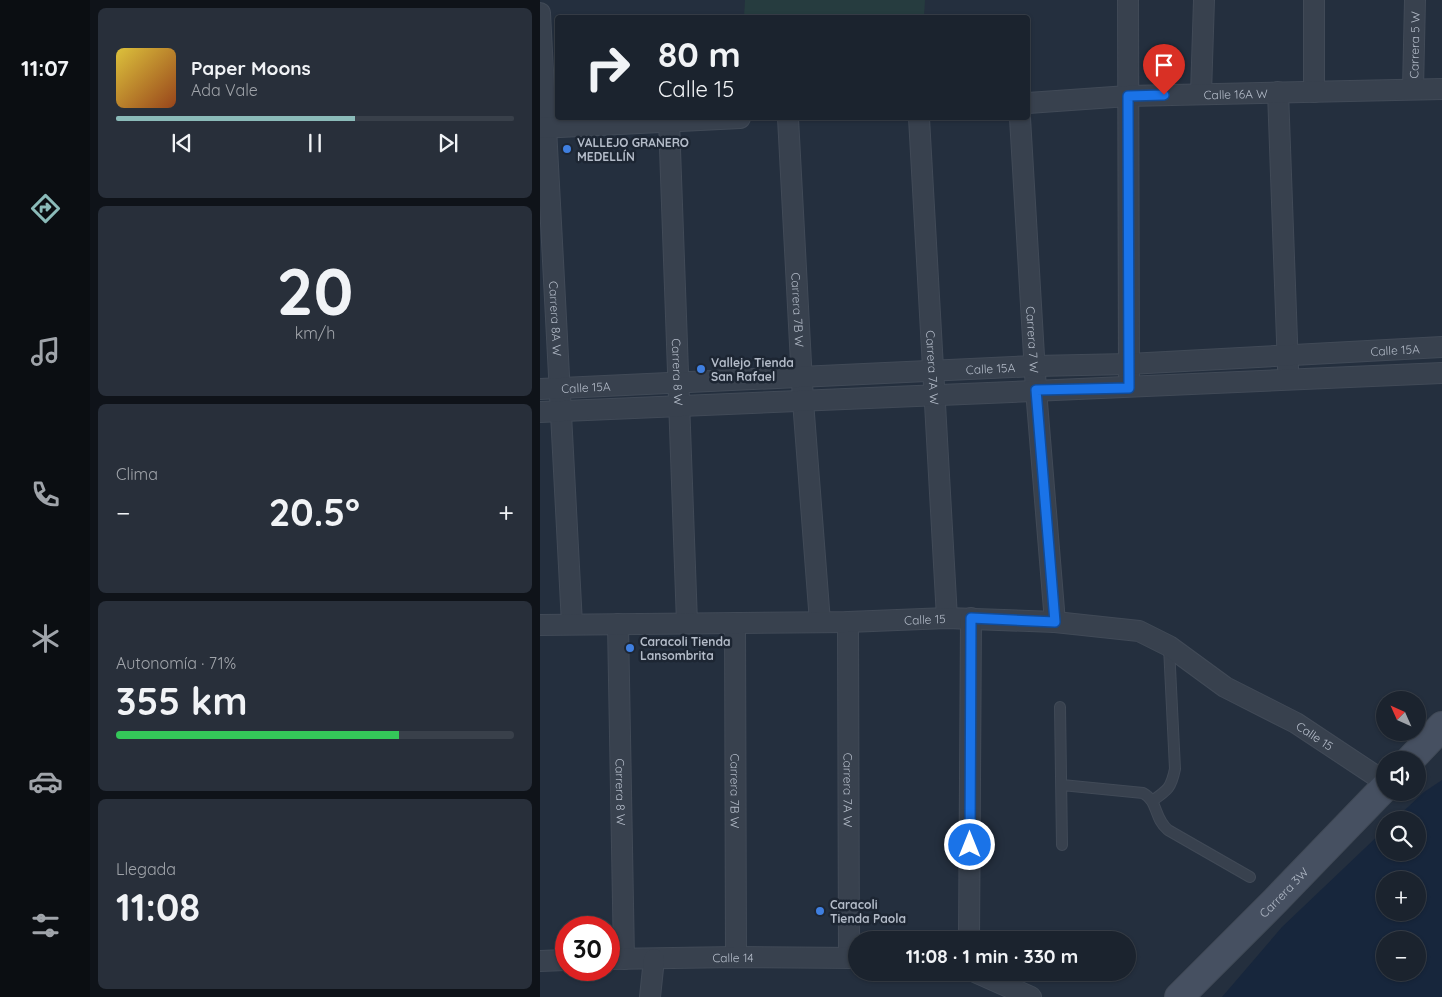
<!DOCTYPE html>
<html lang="es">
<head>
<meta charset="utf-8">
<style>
  :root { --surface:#1b232e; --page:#282f3a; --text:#f1f3f6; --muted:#a0a4aa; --line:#39404a; --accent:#8bbbb9 }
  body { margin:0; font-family:Quicksand,sans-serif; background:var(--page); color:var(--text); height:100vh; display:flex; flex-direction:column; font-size:19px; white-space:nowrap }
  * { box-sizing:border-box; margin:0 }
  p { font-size:16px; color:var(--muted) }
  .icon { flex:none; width:28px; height:28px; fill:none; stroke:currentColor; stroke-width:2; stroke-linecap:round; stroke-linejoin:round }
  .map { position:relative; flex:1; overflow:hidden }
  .sheet { display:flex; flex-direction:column; gap:8px; padding:8px; background:#0f1319; width:450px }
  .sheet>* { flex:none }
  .hud { position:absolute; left:15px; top:15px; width:475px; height:105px; border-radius:5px; box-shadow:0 1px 4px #0004,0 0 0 1px var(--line); background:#1b232e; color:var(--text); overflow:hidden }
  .needle { width:32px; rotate:315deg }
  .fabs { position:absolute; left:836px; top:691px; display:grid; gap:10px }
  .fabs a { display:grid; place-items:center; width:50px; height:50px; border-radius:50%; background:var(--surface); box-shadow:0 1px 4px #0004,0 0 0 1px var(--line); font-size:25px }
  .speed { position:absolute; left:15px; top:916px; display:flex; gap:10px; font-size:25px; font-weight:700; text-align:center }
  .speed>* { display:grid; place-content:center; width:65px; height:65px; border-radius:50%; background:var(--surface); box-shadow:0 1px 4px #0004,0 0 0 1px var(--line); line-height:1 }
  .speed .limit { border:8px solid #d22; background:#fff; color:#111 }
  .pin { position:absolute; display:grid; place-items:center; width:42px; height:42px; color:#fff; margin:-51px -21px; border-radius:50% 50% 50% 0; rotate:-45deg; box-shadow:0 0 5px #0007 }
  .pin .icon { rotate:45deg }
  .me { position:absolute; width:55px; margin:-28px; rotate:0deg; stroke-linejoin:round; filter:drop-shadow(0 0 4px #0008) }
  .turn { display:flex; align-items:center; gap:18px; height:105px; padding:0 20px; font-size:22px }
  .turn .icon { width:65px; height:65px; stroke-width:2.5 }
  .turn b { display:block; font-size:35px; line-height:42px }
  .big { font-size:38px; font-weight:800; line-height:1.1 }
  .sheet .card { flex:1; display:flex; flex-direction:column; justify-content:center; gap:8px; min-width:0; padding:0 18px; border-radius:8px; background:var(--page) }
  .sheet .dial { align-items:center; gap:0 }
  .dial b { font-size:65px; line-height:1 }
  .song { display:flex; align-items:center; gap:15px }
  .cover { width:60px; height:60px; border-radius:8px; background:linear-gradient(135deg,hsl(50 70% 55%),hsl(20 70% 35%)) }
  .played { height:5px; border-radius:2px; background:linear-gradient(90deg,var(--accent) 60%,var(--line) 60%) }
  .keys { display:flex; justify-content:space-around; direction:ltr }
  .heat { display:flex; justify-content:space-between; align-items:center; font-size:28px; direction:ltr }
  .charge { height:8px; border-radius:4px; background:linear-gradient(90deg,#34c759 71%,var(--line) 0) }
  .trip { position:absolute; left:308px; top:931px; width:288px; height:50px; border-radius:25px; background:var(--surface); box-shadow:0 1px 4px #0004,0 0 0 1px var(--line); font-weight:800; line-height:50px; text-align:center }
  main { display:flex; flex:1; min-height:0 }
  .tabs { display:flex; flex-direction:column; width:90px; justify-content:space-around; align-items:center; background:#0b0e12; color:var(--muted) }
  .tabs .icon { width:35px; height:35px }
  .tabs .active { color:var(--accent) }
  .tabs b { font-size:22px; color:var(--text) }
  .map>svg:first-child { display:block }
  .green { fill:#263c3f }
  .water { fill:#17263c; fill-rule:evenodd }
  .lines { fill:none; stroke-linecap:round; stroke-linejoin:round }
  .lane-casing { stroke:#414a57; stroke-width:12 }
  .street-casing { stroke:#414a57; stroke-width:22 }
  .secondary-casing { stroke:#414a57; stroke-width:30 }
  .lane { stroke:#38414e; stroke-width:10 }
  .street { stroke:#38414e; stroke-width:20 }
  .secondary { stroke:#465061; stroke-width:28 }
  .route-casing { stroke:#114b97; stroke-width:12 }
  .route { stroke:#1a73e8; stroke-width:9 }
  .shop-dot { fill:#3f7fe0; stroke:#1d2633; stroke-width:2 }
  .labels { text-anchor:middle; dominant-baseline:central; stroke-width:5; stroke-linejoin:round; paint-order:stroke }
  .street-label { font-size:12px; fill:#b4bcc9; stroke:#1d2633 }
  .poi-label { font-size:12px; font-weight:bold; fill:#b4bcc9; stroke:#1d2633; text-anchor:start }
</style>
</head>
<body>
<main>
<nav class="tabs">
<b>11:07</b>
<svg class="icon active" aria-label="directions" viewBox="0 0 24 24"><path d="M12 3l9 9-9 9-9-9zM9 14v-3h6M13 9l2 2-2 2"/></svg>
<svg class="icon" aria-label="music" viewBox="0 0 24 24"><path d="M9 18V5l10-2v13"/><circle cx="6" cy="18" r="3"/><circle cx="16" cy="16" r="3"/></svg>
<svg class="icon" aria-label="phone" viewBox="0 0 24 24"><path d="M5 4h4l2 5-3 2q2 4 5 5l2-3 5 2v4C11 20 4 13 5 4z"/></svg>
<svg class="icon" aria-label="climate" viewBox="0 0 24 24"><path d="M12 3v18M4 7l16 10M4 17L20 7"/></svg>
<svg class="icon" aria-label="car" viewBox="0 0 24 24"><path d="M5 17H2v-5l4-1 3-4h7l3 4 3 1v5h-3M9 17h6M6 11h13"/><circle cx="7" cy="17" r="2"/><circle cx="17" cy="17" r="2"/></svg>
<svg class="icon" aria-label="filters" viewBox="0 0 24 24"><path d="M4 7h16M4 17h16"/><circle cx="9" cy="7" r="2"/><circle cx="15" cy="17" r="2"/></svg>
</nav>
<section class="sheet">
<div class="card">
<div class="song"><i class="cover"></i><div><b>Paper Moons</b><p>Ada Vale</p></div></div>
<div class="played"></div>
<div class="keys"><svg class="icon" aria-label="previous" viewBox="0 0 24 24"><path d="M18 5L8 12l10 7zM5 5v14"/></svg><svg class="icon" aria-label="pause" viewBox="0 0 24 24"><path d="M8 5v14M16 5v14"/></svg><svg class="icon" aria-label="next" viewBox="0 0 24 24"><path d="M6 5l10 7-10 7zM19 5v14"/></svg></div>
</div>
<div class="card dial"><b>20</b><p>km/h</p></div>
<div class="card"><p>Clima</p>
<div class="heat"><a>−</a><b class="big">20.5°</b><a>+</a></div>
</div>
<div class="card"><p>Autonomía · 71%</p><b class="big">355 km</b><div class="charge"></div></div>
<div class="card"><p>Llegada</p><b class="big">11:08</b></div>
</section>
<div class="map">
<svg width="902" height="997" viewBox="0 0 902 997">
  <rect width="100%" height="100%" fill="#242f3e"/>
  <!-- green -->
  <path class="green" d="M205,0H385L384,17L204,18Z"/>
  <!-- water -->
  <path class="water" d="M902,780V997H682L742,927L845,829V852H878V820H854L884,792ZM845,880H878V912H845ZM845,940H878V972H845Z"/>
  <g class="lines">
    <defs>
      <path id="lane" d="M520,707L522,845
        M522,785L603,793C619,802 613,817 628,830L710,877
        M612,801C628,790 631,788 635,769L629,647"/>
      <g id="street">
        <path d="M588,0L589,375"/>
        <path d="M774,0V92"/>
        <path id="s1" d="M0,13L32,624"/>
        <path id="s2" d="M873,89L875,0"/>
        <path d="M738,92L748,368"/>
        <path d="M661,94L664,0"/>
        <path id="s3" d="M488,103L588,96L902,89"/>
        <path id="s4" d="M248,118L263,401L280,622"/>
        <path id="s5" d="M379,118L407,618"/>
        <path id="s6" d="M480,118L496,390L515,622"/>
        <path id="s7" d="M129,121L147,623"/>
        <path d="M0,128L200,118"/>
        <path id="s8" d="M0,389L495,366L589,364L902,347"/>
        <path d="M0,412C301,399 601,387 902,373"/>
        <path id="s9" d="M308,622L309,958"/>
        <path id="s10" d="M195,623L196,957"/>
        <path id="s11" d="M78,624L84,959"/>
        <path id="s12" d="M0,625L308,622L407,618L515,622L599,631L629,646L685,687L756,723L845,782"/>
        <path d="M429,940L431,618"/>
        <path id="s13" d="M69,959L196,957L316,958"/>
        <path d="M0,961L26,960"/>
        <path d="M435,972L491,997"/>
        <path d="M110,997L114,959"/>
      </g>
      <g id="secondary">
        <path d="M870,760L902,726"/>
        <path id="s14" d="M639,997L735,901L845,787"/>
      </g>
    </defs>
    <!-- lane casing -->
    <use href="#lane" class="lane-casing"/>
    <!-- street casing -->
    <use href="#street" class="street-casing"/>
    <!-- secondary casing -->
    <use href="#secondary" class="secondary-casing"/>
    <!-- lane -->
    <use href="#lane" class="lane"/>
    <!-- street -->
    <use href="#street" class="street"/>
    <!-- secondary -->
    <use href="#secondary" class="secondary"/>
  </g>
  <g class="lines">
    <defs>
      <path id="route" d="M430,845L431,618L515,622L496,390L589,388L588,96L624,95"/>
    </defs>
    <!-- route casing -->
    <use href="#route" class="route-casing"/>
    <!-- route -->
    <use href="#route" class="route"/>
  </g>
  <!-- markers -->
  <g class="shop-dot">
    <circle cx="27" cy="149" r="5"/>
    <circle cx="161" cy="369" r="5"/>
    <circle cx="90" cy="648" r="5"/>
    <circle cx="280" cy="911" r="5"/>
  </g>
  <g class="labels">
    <!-- street labels -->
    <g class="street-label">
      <text stroke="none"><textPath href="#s2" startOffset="44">Carrera 5 W</textPath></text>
      <text stroke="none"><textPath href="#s3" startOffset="208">Calle 16A W</textPath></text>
      <text stroke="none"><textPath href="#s4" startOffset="192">Carrera 7B W</textPath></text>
      <text stroke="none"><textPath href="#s1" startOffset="306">Carrera 8A W</textPath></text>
      <text stroke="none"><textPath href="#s6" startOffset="222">Carrera 7 W</textPath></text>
      <text stroke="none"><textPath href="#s8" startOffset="856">Calle 15A</textPath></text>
      <text stroke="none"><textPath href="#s5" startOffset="250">Carrera 7A W</textPath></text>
      <text stroke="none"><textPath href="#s8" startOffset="451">Calle 15A</textPath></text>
      <text stroke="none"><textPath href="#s7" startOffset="251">Carrera 8 W</textPath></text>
      <text stroke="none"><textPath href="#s8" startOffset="46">Calle 15A</textPath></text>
      <text stroke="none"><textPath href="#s12" startOffset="385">Calle 15</textPath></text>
      <text stroke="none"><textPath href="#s12" startOffset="805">Calle 15</textPath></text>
      <text stroke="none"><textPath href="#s10" startOffset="168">Carrera 7B W</textPath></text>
      <text stroke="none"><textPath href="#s9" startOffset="168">Carrera 7A W</textPath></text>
      <text stroke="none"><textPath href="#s11" startOffset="168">Carrera 8 W</textPath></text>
      <text stroke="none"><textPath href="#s14" startOffset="148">Carrera 3W</textPath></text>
      <text stroke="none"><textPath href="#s13" startOffset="124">Calle 14</textPath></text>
    </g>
    <!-- poi labels -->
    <g class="poi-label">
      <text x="37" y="142">VALLEJO GRANERO<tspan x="37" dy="14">MEDELLÍN</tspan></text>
      <text x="171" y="362">Vallejo Tienda<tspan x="171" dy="14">San Rafael</tspan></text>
      <text x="100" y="641">Caracoli Tienda<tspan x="100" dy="14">Lansombrita</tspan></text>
      <text x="290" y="904">Caracoli<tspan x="290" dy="14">Tienda Paola</tspan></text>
    </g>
  </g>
</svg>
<div class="fabs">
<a><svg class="needle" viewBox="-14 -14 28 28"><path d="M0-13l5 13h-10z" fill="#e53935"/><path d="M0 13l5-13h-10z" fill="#a0a4aa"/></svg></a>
<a><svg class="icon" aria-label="sound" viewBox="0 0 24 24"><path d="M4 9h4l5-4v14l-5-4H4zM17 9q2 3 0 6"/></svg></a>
<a><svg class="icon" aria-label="search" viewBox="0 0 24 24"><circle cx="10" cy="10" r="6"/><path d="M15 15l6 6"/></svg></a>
<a>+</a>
<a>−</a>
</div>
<div class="speed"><div class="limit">30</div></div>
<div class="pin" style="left:624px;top:95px;background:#d93025"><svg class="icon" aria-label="arrive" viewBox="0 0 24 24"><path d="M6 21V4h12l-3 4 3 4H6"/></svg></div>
<svg class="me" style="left:430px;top:845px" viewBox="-20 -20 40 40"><circle r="17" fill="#1a73e8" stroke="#fff" stroke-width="3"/><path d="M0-11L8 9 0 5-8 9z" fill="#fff"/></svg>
<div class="trip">11:08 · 1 min · 330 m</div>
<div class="hud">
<div class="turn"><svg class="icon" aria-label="right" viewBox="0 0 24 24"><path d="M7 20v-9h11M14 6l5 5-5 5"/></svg><div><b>80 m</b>Calle 15</div></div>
</div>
</div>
</main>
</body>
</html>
